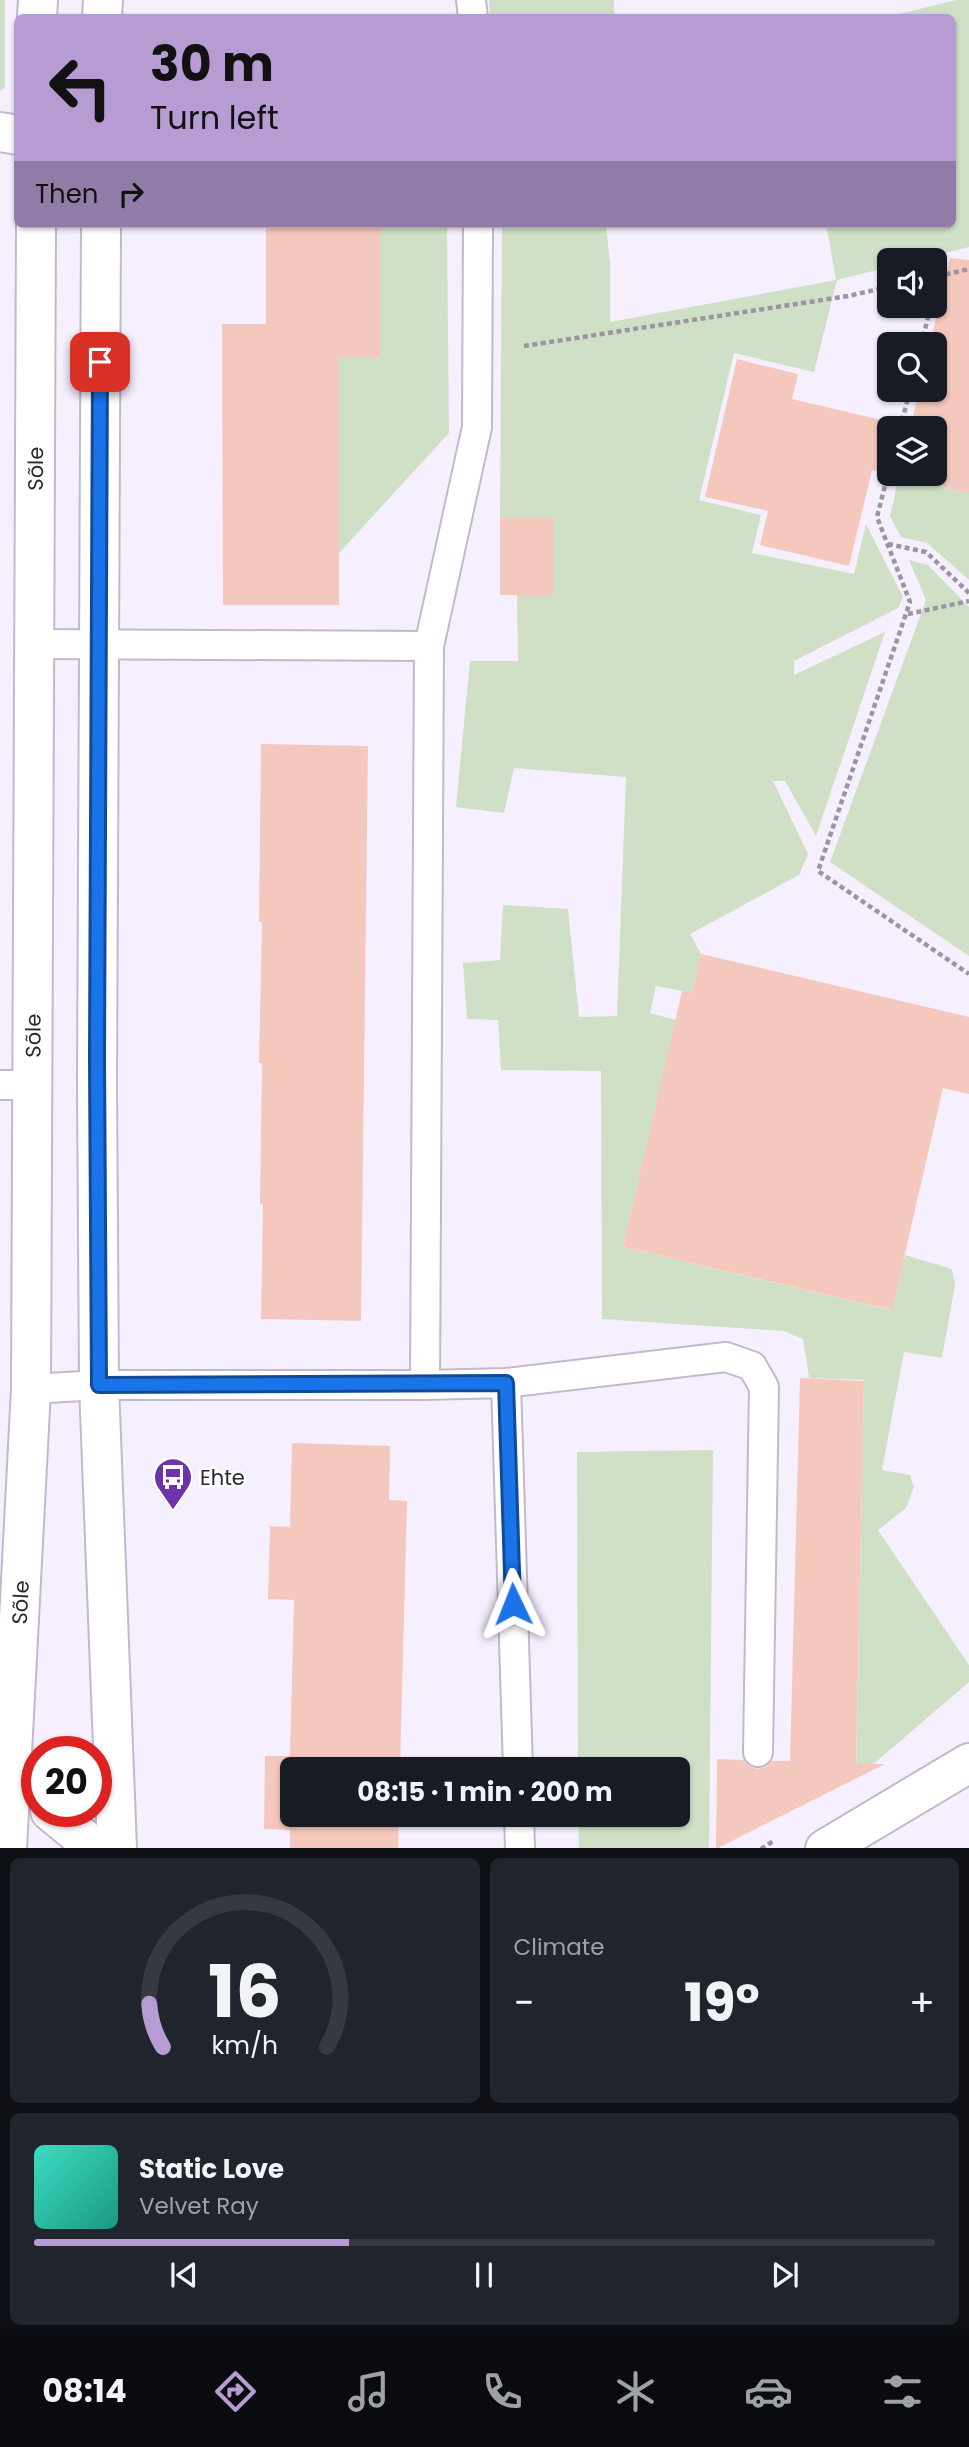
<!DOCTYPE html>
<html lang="en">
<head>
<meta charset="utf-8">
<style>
  :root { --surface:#171b24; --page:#20242c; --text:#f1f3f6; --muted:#9ea1a6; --line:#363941; --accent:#b69cd3 }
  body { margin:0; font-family:Poppins,sans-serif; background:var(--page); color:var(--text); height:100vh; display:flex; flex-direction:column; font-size:26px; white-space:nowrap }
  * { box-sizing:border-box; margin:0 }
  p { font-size:23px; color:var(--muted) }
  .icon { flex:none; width:38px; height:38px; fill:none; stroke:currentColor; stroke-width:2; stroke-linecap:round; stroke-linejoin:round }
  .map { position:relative; height:1848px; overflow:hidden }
  .sheet { display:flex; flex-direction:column; gap:10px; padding:10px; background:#0d0f14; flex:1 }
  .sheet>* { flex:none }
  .banner { position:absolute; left:14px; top:14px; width:942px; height:214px; border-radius:10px; box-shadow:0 2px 5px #0004; background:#b69cd3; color:#111; overflow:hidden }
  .tools { position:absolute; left:877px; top:248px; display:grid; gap:14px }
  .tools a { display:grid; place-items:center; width:70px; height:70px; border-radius:10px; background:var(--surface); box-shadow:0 2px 5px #0004; font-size:35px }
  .speed { position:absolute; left:21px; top:1736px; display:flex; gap:14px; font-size:35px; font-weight:700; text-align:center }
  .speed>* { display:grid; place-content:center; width:91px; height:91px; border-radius:50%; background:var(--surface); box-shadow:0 2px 5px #0004; line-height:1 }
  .speed .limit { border:10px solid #d22; background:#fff; color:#111 }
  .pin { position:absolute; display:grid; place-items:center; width:60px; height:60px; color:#fff; margin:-30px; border-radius:14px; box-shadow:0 4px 10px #0006 }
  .me { position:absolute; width:77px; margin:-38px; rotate:358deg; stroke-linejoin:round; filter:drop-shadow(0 0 5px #0008) }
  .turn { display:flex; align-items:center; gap:24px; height:147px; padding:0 21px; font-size:32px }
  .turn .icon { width:91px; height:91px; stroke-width:2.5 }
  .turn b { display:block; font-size:49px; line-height:60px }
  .then { display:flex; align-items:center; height:66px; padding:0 21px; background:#0003; gap:14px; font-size:26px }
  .big { font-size:52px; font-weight:700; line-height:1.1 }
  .sheet .widget { flex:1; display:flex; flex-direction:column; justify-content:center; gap:10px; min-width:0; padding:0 24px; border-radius:10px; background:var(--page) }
  .sheet .dial { align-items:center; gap:0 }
  .dial svg { height:182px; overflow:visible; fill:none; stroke:var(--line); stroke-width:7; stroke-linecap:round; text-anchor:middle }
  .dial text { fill:var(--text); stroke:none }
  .song { display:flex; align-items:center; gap:21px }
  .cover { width:84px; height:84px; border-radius:10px; background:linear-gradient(135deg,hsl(170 70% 55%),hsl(170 70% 35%)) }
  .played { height:7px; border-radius:4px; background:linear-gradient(90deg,var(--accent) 35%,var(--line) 35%) }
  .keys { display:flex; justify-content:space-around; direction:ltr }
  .heat { display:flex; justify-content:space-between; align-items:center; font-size:38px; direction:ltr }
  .sheet .tiles { flex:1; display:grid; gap:10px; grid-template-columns:1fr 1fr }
  .widget:last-child { grid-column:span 2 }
  .trip { position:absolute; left:280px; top:1757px; width:410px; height:70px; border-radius:10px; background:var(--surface); box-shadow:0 2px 5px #0004; font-weight:700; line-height:70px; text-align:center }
  .tab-bar { display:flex; height:112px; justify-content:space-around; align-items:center; background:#090b0e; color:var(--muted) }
  .tab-bar .icon { width:49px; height:49px }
  .tab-bar .on { color:var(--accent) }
  .tab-bar b { font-size:32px; color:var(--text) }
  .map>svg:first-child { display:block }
  .green { fill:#d0e0c6 }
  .building { fill:#f5c8be }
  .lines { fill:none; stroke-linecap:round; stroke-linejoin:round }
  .lane-casing { stroke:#c3b8ce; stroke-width:32 }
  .street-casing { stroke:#c3b8ce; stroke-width:42 }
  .secondary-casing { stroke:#c3b8ce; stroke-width:42 }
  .path { stroke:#9a95a0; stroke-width:4.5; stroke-dasharray:5 3.5; stroke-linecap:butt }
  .lane { stroke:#fff; stroke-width:28 }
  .street { stroke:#fff; stroke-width:38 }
  .secondary { stroke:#fff; stroke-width:38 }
  .route-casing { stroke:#114b97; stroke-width:18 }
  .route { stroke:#1a73e8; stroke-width:12 }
  .labels { text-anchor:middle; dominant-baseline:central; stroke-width:5; stroke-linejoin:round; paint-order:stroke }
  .street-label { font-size:21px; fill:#2b272f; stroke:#fff }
  .poi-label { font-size:21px; fill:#2b272f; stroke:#fff; text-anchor:start }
</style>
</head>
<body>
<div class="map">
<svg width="969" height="1849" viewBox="0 0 969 1849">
  <rect width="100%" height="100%" fill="#f6f0fe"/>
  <!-- green -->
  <path class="green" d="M0,0H5V88L0,91Z
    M489,0H614V17H490Z
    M956,0H969V247L914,261H889V267L837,280L814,372L734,353L699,500L761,515L752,553L854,574L866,524L903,597L898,608L794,661V675L885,632L816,836L785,781H773L808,854L799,875L690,934L701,954L692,993L656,986L650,1013L676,1020L623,1247L891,1310L905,1255L952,1269L955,1285L942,1358L904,1352L882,1470L910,1475L914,1487L906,1508L878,1530L969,1665V1682L856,1779L864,1380L809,1378L803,1339L784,1331L602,1319L601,1071L501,1070L498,1020L467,1019L463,963L500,960L503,905L568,909L579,1017L617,1016L626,777L514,768L504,813L456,807L470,661H518L517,595L554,594V518H500L502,224H606L610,264V322L836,280L826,224H952V18L887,17Z
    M380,224H447L449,433L339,553V357L380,356Z
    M899,476L969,493V580L927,543L901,537L890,516Z
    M909,560L928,565L969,607V956L830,862L926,600Z
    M713,1450L709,1848H579L578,1815H677V1769H578L577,1452Z"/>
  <!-- building -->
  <path class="building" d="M266,224H380V357H339V605H223L222,324H266Z
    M950,258L969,260V493L890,474H934V429H889V474L872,470L849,566L760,545L768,511L705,497L737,359L798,374L792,399L911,427L919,390H934V345H930Z
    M500,518H554V595H500Z
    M261,744L368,746L361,1321L261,1319L263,1204H260L262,1063H259L262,922H259Z
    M701,954L969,1017V1094L943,1088L892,1310L623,1247L682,991L692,993Z
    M800,1378L864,1381L856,1764H885L716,1849L717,1759L743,1760L749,1766L757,1769L765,1767L772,1761H790Z
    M292,1443L390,1446L389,1500L407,1501L400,1769H292V1815H399L398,1849H290V1830L264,1829L265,1756H290L294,1600L268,1599L270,1526L290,1527Z"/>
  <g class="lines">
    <defs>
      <path id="lane" d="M471,0L473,18
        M478,224L477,427L429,646L425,1385L506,1383L518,1769
        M33,644L429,646
        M0,1085H32
        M506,1383L726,1357L752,1366L764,1387L758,1752
        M31,1389L99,1385H425
        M519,1815L520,1849"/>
      <path id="street" d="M0,132L18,135
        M50,1811L96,1849
        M825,1849L969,1763"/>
      <g id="secondary">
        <path d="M37,18L38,0"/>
        <path d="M102,18L103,0"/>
        <path d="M101,224L97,1085L99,1385L117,1849"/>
        <path id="s1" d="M7,1849L31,1389L36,224"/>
      </g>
    </defs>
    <!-- lane casing -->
    <use href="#lane" class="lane-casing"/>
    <!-- street casing -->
    <use href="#street" class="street-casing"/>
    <!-- secondary casing -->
    <use href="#secondary" class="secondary-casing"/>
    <!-- path -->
    <path class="path" d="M934,294L939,276L969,269
      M921,345L931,306
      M524,346L848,296L889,287
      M900,429L910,390
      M889,470L877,517L910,602L818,871L969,974
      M888,544L926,552L969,593
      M908,614L969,601
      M761,1849L775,1840"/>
    <!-- lane -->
    <use href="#lane" class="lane"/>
    <!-- street -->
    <use href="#street" class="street"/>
    <!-- secondary -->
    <use href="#secondary" class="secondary"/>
  </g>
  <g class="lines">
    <defs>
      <path id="route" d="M100,362L97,1058L99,1385L506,1383L513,1604"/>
    </defs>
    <!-- route casing -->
    <use href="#route" class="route-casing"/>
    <!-- route -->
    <use href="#route" class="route"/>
  </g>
  <!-- icons -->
  <defs>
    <symbol id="bus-pin" viewBox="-11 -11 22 30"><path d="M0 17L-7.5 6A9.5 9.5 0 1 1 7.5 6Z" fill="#6f32a8" stroke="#fff"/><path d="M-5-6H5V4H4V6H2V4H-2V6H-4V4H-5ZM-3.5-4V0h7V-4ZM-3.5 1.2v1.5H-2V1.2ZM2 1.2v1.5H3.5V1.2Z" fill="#fff"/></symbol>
  </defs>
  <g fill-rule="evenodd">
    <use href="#bus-pin" x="151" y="1455" width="44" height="60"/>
  </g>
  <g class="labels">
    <!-- street labels -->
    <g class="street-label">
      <text stroke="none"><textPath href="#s1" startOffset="1381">Sõle</textPath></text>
      <text stroke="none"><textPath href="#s1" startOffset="814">Sõle</textPath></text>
      <text stroke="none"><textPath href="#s1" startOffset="247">Sõle</textPath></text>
    </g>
    <!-- poi labels -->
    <g class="poi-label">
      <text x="200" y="1477">Ehte</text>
    </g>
  </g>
</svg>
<div class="tools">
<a><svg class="icon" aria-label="sound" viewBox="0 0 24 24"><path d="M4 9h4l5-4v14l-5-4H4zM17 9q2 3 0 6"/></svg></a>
<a><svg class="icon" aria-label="search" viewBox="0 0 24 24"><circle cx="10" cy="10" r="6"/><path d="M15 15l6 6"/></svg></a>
<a><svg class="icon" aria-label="layers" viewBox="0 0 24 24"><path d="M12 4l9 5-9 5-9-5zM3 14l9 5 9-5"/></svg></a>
</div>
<div class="speed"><div class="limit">20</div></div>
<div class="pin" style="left:100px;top:362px;background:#d93025"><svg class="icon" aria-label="arrive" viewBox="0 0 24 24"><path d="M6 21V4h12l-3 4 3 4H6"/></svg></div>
<svg class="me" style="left:513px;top:1604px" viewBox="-20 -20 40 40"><path d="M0-17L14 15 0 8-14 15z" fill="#1a73e8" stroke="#fff" stroke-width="4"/></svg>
<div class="trip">08:15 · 1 min · 200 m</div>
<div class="banner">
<div class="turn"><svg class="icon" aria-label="left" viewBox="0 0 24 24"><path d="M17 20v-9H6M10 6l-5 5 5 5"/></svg><div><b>30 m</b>Turn left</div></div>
<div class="then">Then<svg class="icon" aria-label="right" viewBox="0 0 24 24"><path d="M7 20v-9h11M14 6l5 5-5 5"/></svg></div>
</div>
</div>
<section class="sheet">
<div class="tiles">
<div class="widget dial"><svg viewBox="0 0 100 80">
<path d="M14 69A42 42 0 1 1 86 69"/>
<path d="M14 69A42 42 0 0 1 8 50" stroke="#b69cd3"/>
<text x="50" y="56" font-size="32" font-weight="700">16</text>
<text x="50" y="72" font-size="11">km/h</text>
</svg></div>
<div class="widget"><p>Climate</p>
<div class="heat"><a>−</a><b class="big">19°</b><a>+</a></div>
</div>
<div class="widget">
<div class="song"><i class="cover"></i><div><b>Static Love</b><p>Velvet Ray</p></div></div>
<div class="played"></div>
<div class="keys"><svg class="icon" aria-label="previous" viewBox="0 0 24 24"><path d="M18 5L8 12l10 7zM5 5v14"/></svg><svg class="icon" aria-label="pause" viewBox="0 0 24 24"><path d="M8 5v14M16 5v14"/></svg><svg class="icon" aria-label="next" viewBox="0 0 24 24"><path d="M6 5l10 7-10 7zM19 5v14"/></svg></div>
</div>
</div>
</section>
<nav class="tab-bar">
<b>08:14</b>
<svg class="icon on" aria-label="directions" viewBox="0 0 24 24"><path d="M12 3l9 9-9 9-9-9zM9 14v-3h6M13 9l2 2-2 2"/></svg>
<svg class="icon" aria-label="music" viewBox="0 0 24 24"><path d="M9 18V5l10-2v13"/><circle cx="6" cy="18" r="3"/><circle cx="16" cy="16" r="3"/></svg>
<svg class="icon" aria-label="phone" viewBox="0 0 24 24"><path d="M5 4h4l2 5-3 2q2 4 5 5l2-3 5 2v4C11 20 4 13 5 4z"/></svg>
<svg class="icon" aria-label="climate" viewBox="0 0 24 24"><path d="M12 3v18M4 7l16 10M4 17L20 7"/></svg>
<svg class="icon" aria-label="car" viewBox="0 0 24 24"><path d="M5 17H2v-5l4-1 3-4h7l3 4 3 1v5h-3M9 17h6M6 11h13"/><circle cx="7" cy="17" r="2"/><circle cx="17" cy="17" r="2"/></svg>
<svg class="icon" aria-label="filters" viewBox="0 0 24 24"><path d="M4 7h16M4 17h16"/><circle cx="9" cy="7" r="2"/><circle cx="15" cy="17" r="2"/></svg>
</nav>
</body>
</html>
